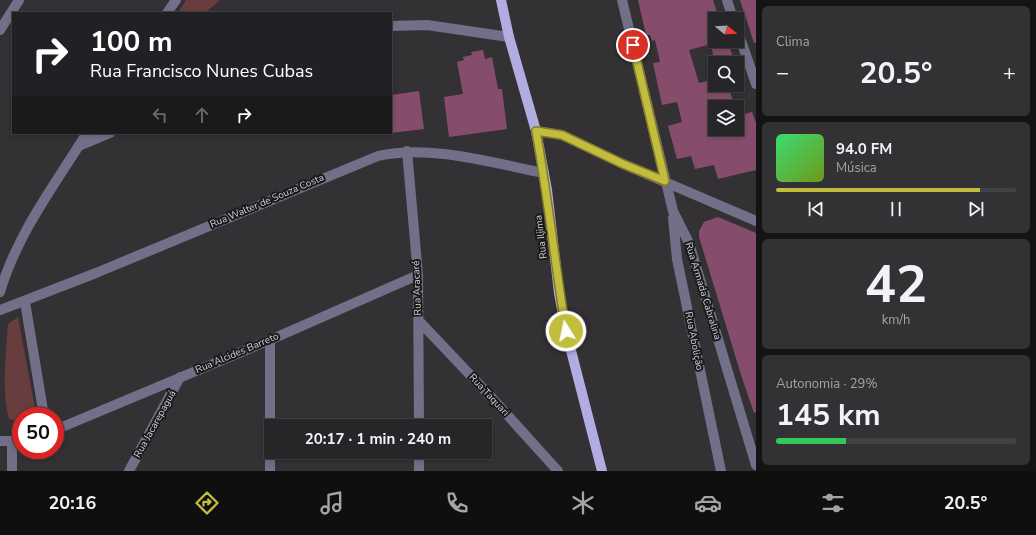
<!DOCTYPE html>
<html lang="pt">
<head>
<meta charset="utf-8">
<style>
  :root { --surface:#262527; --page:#323133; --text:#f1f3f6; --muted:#a4a5a7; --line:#424244; --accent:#c3bd3e }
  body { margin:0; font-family:"Nunito Sans",sans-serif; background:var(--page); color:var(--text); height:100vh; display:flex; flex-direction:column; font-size:15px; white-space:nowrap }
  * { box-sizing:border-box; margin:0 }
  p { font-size:13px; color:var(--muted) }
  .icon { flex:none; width:22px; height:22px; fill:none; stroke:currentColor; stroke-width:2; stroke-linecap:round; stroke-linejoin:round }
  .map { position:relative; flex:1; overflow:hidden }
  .details { display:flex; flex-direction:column; gap:6px; padding:6px; background:#151415; width:280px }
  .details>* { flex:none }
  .banner { position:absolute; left:12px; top:12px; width:380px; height:122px; border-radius:0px; box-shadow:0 2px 6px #0003,0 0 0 1px var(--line); background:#202124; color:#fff; overflow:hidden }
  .needle { width:26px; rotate:108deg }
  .buttons { position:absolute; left:708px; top:12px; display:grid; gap:8px }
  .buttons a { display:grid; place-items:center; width:36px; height:36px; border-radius:0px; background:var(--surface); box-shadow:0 2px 6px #0003,0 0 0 1px var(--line); font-size:20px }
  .speed { position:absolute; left:12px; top:407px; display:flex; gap:8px; font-size:20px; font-weight:700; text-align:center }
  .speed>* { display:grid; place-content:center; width:52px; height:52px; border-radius:50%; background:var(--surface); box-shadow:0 2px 6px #0003,0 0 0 1px var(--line); line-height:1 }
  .speed .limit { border:6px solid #d22; background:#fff; color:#111 }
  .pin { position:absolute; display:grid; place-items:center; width:34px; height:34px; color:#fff; margin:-17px; border:2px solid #fff; border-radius:50%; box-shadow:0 1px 4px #0007 }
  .me { position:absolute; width:44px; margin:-22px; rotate:350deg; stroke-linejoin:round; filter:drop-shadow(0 0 3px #0008) }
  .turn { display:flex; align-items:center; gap:14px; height:84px; padding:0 12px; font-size:18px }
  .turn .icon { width:52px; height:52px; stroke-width:2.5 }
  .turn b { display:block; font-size:28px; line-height:34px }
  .lanes { display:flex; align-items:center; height:38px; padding:0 12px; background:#0003; justify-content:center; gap:20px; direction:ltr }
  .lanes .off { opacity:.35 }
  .big { font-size:30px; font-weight:700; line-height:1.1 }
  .details .widget { flex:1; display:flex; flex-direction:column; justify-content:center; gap:6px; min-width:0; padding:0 14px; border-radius:6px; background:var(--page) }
  .details .dial { align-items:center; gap:0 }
  .dial b { font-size:52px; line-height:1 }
  .song { display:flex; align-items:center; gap:12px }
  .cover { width:48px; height:48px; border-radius:6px; background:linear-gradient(135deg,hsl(140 70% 55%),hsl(80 70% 35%)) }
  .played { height:4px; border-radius:2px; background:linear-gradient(90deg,var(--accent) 85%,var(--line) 85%) }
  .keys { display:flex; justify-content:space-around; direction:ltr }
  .heat { display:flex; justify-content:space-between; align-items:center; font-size:22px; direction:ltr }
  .charge { height:6px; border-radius:3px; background:linear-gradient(90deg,#34c759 29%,var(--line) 0) }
  .trip { position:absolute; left:264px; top:419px; width:228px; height:40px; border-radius:0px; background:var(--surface); box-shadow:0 2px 6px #0003,0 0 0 1px var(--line); font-weight:700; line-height:40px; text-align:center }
  .tab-bar { display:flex; height:64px; justify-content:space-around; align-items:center; background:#0f0f10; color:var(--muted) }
  .tab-bar .icon { width:28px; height:28px }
  .tab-bar .on { color:var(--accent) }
  .tab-bar b { font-size:18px; color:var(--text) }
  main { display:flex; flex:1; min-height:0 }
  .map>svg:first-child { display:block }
  .green { fill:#693c3e }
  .building { fill:#854d6b }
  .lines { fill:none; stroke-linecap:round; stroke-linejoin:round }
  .minor { stroke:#727089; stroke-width:10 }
  .major { stroke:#b1ade1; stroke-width:10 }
  .route-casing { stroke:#7f7b28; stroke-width:10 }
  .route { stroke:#c3bd3e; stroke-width:7 }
  .labels { text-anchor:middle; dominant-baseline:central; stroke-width:4; stroke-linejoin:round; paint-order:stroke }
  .street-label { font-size:10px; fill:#d2d1d3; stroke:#1a191b }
</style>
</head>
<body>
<main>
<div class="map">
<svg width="756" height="471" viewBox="0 0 756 471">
  <rect width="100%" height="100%" fill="#333134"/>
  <!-- green -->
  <path class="green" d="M186,0H220L205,13H178Z
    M18,317L36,414L21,416V420L18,421L9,419C1,389 6,354 8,324Z"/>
  <!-- building -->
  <path class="building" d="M638,0H713L719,19H715V43L689,50L699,83L715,79V85H728L734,104L715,107V129H737V116L752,112L756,123V170L718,179L714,165L695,169L691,156L677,159L668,126L682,122L677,102L662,105L653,63L660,62L655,40L652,41L650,35H646Z
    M740,0H756V43H754Z
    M729,45L733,57L714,61L712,49Z
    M483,50L485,59L492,57L498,89H502L507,129L449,137L444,97L463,94L457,62L464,60L463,57L472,55L471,52Z
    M419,91L424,129L391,133V95Z
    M718,217L756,233V412L754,413L742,378L699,237V231L704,222Z"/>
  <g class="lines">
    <!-- minor -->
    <path class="minor" d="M622,0L673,211L689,243L756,465
      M727,0L733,19
      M167,13L176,0
      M391,26L427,25L509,37
      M737,29L756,84
      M0,30L19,0
      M536,131L562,135L623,164L756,221
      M79,146L110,133
      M407,151L418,275L419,426
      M673,218L677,259L721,471
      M0,292C17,234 55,184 87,133
      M25,302L44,416
      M0,310L96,273L378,156C430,144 492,163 544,173
      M419,321L492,398L558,471
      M270,340V471
      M55,430L270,340L418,275
      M0,441H21
      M419,452V471
      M12,471V442
      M129,471L180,377"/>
    <!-- major -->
    <path class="major" d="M501,0L509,37L536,131L547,190L559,293L566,331L602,471"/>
  </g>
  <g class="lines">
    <defs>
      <path id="route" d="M566,331C555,264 548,197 536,131L562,135L623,164L665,181L633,45"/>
    </defs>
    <!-- route casing -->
    <use href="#route" class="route-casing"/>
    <!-- route -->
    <use href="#route" class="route"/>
  </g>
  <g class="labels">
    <!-- street labels -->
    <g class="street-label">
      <text transform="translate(267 201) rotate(-23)">Rua Walter de Souza Costa</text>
      <text transform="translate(541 237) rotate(-97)">Rua Iljima</text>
      <text transform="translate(417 288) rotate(-92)">Rua Aracaré</text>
      <text transform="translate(703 291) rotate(73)">Rua Armada Cabralina</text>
      <text transform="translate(694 341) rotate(79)">Rua Abolição</text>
      <text transform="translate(237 353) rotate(-23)">Rua Alcides Barreto</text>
      <text transform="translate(489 395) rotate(47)">Rua Taquari</text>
      <text transform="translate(155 424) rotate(-61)">Rua Jacarepaguá</text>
    </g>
  </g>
</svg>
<div class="buttons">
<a><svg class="needle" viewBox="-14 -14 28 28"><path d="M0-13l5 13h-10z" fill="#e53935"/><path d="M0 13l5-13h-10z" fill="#a4a5a7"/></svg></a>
<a><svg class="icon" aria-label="search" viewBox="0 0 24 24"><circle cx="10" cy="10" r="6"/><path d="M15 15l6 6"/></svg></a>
<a><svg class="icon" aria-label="layers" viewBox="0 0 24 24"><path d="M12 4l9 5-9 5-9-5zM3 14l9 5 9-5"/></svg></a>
</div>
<div class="speed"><div class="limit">50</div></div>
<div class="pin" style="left:633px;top:45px;background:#d93025"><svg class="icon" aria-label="arrive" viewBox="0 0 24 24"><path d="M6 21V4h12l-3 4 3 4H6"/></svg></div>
<svg class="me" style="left:566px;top:331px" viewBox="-20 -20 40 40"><circle r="17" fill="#c3bd3e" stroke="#fff" stroke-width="3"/><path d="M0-11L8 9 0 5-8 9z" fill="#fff"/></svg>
<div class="trip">20:17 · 1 min · 240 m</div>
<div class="banner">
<div class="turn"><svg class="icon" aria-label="right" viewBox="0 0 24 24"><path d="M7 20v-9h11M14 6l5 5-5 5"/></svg><div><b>100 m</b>Rua Francisco Nunes Cubas</div></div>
<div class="lanes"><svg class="icon off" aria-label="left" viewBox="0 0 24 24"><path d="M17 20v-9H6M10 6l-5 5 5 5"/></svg><svg class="icon off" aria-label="ahead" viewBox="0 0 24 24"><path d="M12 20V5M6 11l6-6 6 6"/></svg><svg class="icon" aria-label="right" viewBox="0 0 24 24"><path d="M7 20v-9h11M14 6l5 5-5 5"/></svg></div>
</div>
</div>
<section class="details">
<div class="widget"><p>Clima</p>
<div class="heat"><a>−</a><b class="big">20.5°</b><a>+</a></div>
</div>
<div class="widget">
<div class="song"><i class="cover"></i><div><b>94.0 FM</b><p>Música</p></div></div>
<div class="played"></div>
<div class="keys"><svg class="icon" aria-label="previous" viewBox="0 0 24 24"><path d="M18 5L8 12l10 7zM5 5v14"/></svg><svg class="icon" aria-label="pause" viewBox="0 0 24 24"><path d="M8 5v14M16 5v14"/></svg><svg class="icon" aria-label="next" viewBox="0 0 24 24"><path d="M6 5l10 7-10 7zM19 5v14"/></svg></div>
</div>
<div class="widget dial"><b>42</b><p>km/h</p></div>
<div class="widget"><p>Autonomia · 29%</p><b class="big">145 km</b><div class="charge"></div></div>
</section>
</main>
<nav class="tab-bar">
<b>20:16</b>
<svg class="icon on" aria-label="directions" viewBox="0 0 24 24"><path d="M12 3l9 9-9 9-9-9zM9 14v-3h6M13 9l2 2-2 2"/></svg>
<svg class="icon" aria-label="music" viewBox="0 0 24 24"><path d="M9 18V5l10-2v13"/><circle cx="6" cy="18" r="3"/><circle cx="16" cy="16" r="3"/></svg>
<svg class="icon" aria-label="phone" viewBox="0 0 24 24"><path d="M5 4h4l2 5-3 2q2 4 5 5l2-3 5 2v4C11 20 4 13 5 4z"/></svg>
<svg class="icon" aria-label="climate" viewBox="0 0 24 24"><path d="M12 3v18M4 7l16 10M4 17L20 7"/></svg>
<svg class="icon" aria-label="car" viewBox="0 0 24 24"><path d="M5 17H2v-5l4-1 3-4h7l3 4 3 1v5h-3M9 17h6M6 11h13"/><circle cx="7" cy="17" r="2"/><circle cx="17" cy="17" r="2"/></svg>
<svg class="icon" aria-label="filters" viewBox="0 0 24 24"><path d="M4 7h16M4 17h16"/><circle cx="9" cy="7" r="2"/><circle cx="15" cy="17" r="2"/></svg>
<b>20.5°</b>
</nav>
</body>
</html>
